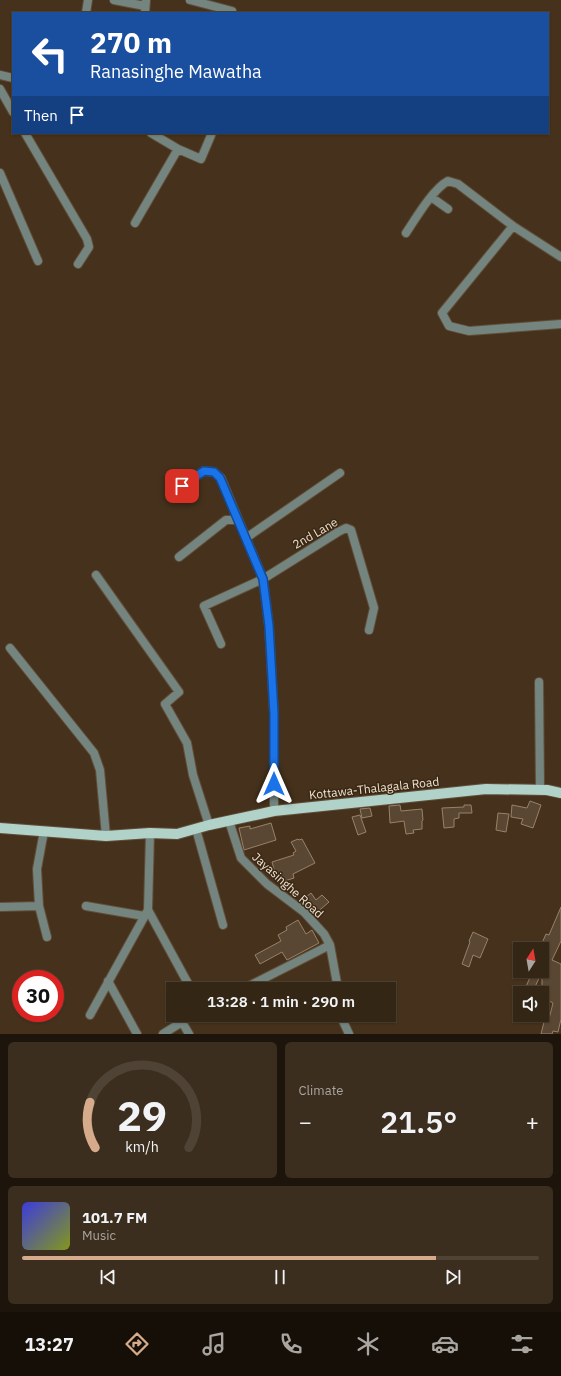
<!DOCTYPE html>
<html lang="en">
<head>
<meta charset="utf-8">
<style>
  :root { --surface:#342615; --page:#3c2e1e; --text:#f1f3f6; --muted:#a9a5a0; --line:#4e4334; --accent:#d6ab8b }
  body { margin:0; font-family:"IBM Plex Sans",sans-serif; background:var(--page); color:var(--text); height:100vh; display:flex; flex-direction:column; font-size:15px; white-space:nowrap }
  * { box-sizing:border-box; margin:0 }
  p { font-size:13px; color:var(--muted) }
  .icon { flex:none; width:22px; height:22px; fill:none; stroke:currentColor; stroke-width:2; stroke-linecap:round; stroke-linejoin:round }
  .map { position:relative; height:1034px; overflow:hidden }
  .details { display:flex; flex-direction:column; gap:8px; padding:8px; background:#1d150c; flex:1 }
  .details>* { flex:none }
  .top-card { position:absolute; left:12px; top:12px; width:537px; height:122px; border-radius:0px; box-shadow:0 1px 3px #0004,0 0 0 1px var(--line); background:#1a4fa0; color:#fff; overflow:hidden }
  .needle { width:26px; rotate:11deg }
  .controls { position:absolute; left:513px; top:942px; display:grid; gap:8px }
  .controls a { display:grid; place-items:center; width:36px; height:36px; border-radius:0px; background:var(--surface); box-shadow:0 1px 3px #0004,0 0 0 1px var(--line); font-size:20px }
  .speed { position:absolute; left:12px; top:970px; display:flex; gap:8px; font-size:20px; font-weight:700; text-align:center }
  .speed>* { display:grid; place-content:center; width:52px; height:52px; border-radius:50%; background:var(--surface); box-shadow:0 1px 3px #0004,0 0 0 1px var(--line); line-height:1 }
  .speed .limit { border:6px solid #d22; background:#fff; color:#111 }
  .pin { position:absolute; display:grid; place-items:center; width:34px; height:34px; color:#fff; margin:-17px; border-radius:8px; box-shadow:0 2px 6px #0006 }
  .me { position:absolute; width:44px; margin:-22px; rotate:0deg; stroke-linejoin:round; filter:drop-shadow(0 0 3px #0008) }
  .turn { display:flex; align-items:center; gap:14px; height:84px; padding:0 12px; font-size:18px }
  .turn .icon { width:52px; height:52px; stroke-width:2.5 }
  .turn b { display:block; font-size:28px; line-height:34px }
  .then { display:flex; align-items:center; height:38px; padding:0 12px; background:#0003; gap:8px; font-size:15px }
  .big { font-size:30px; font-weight:600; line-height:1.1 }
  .details .card { flex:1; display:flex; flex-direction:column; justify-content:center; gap:6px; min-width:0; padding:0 14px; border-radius:6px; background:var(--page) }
  .details .dial { align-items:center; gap:0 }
  .dial svg { height:104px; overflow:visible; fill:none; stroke:var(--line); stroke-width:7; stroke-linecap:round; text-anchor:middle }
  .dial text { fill:var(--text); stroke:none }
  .song { display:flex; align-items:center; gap:12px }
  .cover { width:48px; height:48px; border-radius:6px; background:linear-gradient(135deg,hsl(240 70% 55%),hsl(70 70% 35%)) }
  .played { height:4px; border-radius:2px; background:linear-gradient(90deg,var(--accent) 80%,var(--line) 80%) }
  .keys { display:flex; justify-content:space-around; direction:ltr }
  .heat { display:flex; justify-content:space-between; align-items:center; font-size:22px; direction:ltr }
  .details .tiles { flex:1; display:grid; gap:8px; grid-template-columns:1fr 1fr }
  .card:last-child { grid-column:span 2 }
  .trip { position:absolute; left:166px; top:982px; width:230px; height:40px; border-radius:0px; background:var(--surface); box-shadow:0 1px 3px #0004,0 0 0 1px var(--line); font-weight:600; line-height:40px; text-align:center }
  .tabs { display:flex; height:64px; justify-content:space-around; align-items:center; background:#150f08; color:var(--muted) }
  .tabs .icon { width:28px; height:28px }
  .tabs .selected { color:var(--accent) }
  .tabs b { font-size:18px; color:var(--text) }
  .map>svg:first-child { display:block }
  .building { fill:#5a4733; stroke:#988169 }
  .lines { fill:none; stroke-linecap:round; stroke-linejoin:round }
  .minor-casing { stroke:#614e39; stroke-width:10 }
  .primary-casing { stroke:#614e39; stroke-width:12 }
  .minor { stroke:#748580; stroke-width:8 }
  .primary { stroke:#b1d2c9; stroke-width:10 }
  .route-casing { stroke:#114b97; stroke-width:10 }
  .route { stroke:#1a73e8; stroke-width:7 }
  .labels { text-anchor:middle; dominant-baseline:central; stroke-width:3; stroke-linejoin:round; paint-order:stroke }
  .street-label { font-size:12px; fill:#ece0d3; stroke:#3b2812 }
</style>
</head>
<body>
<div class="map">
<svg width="561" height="1034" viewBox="0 0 561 1034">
  <rect width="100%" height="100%" fill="#46321c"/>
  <!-- building -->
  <path class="building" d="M530,801L541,805L533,828L521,824L523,819L511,817L512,805L527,808Z
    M400,805L401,811L422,809L423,820L422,821V829L413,830L414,833L406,834L404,821L390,823L389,806Z
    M464,805H471L472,813H459V818L454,819V827L444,828L442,808L464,807Z
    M370,808L372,816L362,818L360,809Z
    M498,813L509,814L506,832L496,830Z
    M360,815L366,832L358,835L352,817Z
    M271,823L276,840L244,850L239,828L250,826V829Z
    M298,839L299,840L302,839L315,863L293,874L294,878L278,883L272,862L294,855L293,853L296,851L291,842Z
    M311,893L316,900L322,895L329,902L315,914L307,904L310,902L306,897Z
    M561,907V941L552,960L561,964V1019L558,1032L553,1031L552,1034H541L545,1018L549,1019L553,1003L542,997V972L532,993H523L533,971H542V943L546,934L549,935Z
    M298,920L306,934L312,930L319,943L287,960L282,952L260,964L255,955L281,941L278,935L287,930L286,927Z
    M473,932L488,939L480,958L473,955L469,967L462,964L470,942L469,941Z"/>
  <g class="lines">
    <defs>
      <path id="minor" d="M114,0L145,6
        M190,0L232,11
        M86,13L88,0
        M145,13L146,0
        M0,75L13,78
        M0,89L13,112
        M25,133L87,239L89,247L78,264
        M178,149L201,159L212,133
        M0,173L38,261
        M431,197L448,209
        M135,223L178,149L151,133
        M513,226L442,313L449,326L469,331L561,324
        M406,233C416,218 433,189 448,181L458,184L513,226L561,257
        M171,493L204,471L214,472L221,478L263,579L269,626L274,714V811
        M246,538L340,473
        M179,557L226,520H238
        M96,575L179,692L165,704L187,743L193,775L209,825
        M221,644L204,606L263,579L338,532L346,528L351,530L374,608L369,630
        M10,648L94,753L100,770L106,836
        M539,682L540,790
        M229,821L241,858L267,884L304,912L324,934L330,945L338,989
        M196,829L223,925
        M44,831L37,869L39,906L47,937
        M86,906L144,916
        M0,907L39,906
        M148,910L191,989
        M108,981L137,1034
        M243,989L330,945
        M90,1015L148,910L150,833
        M342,1015L343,1021L349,1034
        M182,1022L189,1034
        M163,1034L193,1015"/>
      <path id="primary" d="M0,828L106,836L150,833L177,834L209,825L274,811L486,789L547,790L561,793"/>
    </defs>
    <!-- minor casing -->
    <use href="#minor" class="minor-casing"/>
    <!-- primary casing -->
    <use href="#primary" class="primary-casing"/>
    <!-- minor -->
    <use href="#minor" class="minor"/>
    <!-- primary -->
    <use href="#primary" class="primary"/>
  </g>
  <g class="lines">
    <defs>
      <path id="route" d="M182,486L204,471L214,472L220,478L263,579L269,626L274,714V784"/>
    </defs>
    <!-- route casing -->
    <use href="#route" class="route-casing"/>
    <!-- route -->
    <use href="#route" class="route"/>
  </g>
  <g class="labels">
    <!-- street labels -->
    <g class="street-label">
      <text transform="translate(315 533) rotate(-30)">2nd Lane</text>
      <text transform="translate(374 788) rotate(-6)">Kottawa-Thalagala Road</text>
      <text transform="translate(288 885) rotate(42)">Jayasinghe Road</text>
    </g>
  </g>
</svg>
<div class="controls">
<a><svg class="needle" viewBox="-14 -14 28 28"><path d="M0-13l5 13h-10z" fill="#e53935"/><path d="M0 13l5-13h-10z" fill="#a9a5a0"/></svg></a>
<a><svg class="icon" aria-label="sound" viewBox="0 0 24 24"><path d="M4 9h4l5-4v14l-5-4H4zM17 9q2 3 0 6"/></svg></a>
</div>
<div class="speed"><div class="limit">30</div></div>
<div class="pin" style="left:182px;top:486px;background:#d93025"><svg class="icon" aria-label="arrive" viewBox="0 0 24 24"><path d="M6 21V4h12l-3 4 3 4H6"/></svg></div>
<svg class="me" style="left:274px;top:784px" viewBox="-20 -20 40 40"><path d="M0-17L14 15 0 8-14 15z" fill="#1a73e8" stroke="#fff" stroke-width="4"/></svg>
<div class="trip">13:28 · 1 min · 290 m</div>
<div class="top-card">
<div class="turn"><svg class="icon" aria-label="left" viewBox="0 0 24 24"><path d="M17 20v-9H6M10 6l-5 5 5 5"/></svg><div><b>270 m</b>Ranasinghe Mawatha</div></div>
<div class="then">Then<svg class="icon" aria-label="arrive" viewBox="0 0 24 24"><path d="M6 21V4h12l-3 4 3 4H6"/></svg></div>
</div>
</div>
<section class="details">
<div class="tiles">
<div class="card dial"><svg viewBox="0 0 100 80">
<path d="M14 69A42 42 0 1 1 86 69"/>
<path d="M14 69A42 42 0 0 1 10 34" stroke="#d6ab8b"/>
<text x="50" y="56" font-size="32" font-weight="700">29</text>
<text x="50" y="72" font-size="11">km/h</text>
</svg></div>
<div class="card"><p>Climate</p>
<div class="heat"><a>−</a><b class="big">21.5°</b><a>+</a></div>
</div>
<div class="card">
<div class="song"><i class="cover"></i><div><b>101.7 FM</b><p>Music</p></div></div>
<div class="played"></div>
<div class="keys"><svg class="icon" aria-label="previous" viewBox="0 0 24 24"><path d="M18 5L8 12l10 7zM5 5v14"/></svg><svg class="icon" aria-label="pause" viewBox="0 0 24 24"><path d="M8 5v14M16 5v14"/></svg><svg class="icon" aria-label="next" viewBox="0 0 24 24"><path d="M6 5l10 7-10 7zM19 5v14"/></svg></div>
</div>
</div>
</section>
<nav class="tabs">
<b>13:27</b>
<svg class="icon selected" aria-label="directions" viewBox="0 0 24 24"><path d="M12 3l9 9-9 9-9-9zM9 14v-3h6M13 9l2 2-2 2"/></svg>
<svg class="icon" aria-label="music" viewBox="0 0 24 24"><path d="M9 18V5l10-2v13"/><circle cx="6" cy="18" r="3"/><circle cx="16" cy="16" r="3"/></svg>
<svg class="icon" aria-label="phone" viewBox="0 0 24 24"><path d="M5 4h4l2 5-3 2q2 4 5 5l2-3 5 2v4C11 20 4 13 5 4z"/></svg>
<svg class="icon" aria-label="climate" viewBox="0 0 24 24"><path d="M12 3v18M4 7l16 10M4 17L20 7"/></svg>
<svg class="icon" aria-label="car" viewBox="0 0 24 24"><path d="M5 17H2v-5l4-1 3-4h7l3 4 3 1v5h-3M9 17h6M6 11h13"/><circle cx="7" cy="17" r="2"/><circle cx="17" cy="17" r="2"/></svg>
<svg class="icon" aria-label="filters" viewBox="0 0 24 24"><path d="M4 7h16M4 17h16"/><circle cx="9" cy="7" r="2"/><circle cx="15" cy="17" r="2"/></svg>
</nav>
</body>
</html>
